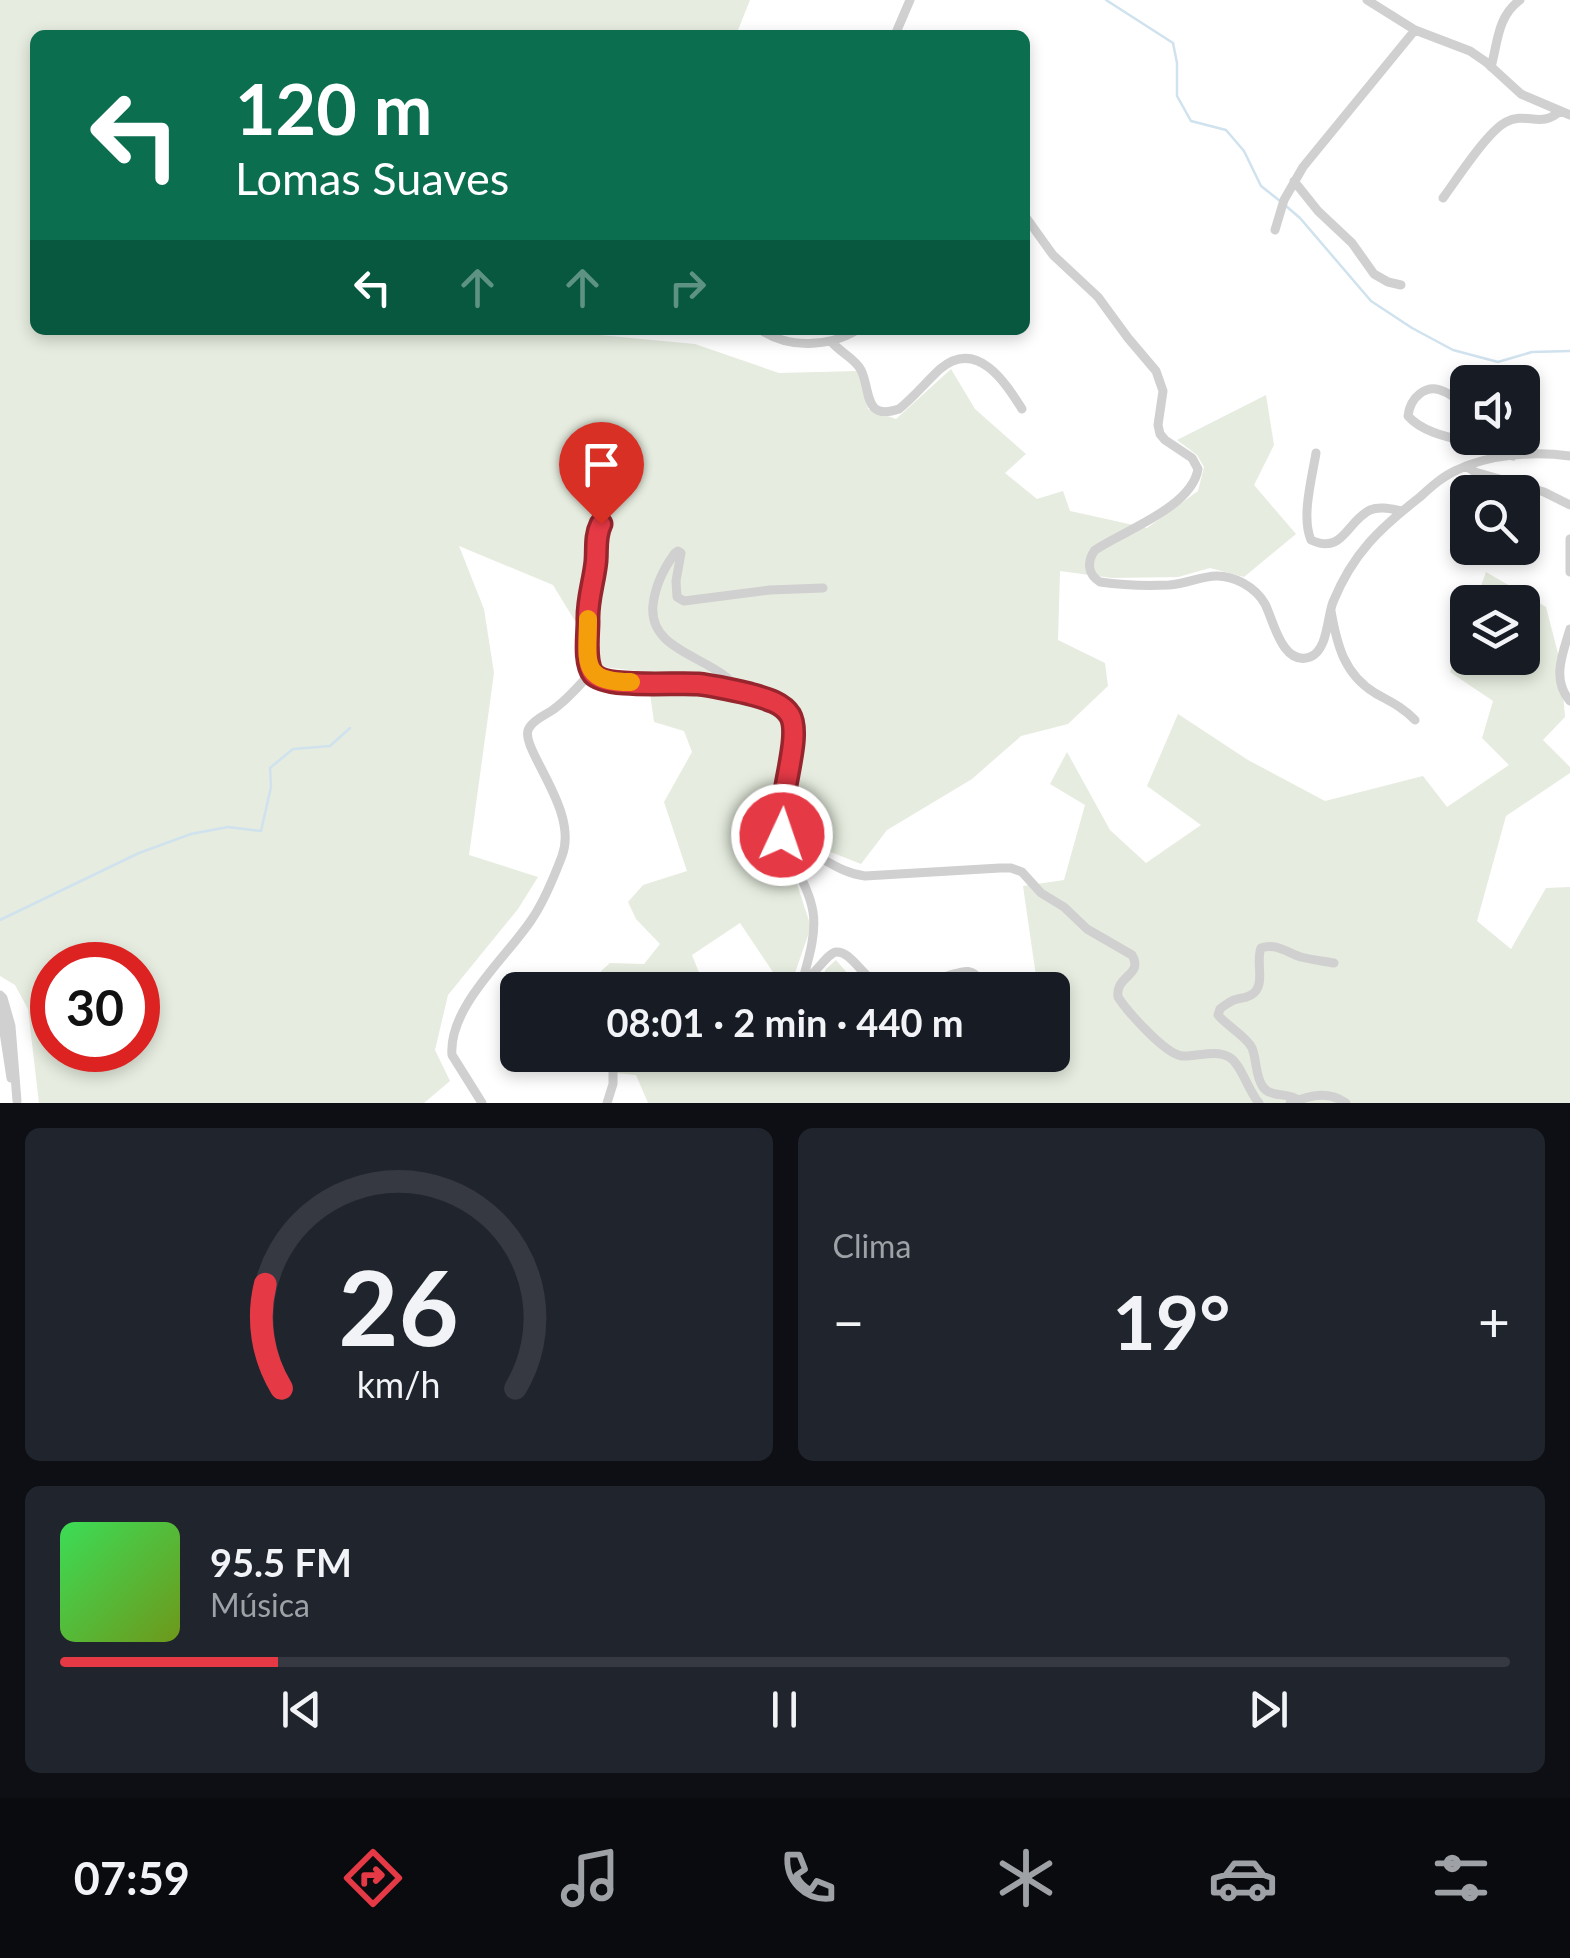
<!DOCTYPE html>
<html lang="es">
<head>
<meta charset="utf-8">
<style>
  :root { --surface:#171b24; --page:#20242c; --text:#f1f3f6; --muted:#9ea1a6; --line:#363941; --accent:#e63946 }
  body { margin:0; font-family:Lato,sans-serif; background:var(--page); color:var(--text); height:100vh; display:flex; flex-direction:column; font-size:38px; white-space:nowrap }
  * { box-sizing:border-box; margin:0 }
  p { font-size:32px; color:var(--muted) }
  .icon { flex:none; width:55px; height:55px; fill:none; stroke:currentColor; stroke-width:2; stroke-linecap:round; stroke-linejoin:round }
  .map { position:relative; height:1103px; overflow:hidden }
  .sheet { display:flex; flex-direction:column; gap:25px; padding:25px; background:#0d0f14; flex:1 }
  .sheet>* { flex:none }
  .guide { position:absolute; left:30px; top:30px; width:1000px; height:305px; border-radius:15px; box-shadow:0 5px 15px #0003; background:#0b6e4f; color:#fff; overflow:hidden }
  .tools { position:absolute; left:1450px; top:365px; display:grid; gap:20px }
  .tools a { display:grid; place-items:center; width:90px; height:90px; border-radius:15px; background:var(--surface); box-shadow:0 5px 15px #0003; font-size:50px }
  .speed { position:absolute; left:30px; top:942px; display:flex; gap:20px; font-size:50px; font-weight:700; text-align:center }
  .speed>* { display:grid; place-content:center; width:130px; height:130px; border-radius:50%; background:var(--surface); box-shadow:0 5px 15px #0003; line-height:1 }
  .speed .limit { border:15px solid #d22; background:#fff; color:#111 }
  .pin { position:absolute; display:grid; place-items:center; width:85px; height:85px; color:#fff; margin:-102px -42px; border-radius:50% 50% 50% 0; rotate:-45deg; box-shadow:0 0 10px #0007 }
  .pin .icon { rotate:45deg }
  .me { position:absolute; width:110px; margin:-55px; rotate:3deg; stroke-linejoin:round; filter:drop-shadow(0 0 8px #0008) }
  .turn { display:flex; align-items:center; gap:35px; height:210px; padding:0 40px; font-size:45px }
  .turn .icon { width:130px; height:130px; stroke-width:2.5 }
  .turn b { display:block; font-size:70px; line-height:85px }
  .lanes { display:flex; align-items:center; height:95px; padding:0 40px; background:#0003; justify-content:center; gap:50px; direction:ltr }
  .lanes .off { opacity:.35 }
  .big { font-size:75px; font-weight:700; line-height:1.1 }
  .sheet .widget { flex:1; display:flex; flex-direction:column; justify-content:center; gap:15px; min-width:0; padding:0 35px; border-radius:15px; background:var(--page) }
  .sheet .dial { align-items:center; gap:0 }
  .dial svg { height:260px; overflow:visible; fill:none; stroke:var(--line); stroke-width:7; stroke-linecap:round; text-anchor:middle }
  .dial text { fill:var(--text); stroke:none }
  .song { display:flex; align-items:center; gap:30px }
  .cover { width:120px; height:120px; border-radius:15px; background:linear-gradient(135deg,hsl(130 70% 55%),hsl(80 70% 35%)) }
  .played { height:10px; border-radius:5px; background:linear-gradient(90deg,var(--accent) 15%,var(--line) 15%) }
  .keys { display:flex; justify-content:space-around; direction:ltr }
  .heat { display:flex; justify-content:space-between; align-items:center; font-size:55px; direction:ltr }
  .sheet .tiles { flex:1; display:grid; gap:25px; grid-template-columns:1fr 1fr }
  .widget:last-child { grid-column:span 2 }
  .trip { position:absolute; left:500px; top:972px; width:570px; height:100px; border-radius:15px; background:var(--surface); box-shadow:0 5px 15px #0003; font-weight:700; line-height:100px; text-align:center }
  .tabs { display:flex; height:160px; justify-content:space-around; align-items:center; background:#090b0e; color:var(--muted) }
  .tabs .icon { width:70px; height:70px }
  .tabs .current { color:var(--accent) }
  .tabs b { font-size:45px; color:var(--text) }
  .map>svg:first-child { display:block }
  .green { fill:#e6ecdf; fill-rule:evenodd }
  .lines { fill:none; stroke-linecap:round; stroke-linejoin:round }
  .stream { stroke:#cfe2ee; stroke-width:2.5 }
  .minor { stroke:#d0d0d0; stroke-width:9 }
  .route-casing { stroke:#96252e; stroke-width:25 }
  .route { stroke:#e63946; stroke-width:18 }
  .slow { stroke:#f59e0b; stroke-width:18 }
</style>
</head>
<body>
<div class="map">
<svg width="1570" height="1103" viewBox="0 0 1570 1103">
  <rect width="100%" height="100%" fill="#fff"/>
  <!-- green -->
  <path class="green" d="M0,0H750L736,35H35V330H547L695,344L779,373L858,371L868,409L896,419L951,369L975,409L1026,454L1005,473L1037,499L1063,491L1070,511L1147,528L1198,491L1204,467L1197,455L1177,440L1266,395L1274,445L1254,485L1296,534L1244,577L1210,568L1178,577L1112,578L1060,571L1058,640L1105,663L1108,686L1068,724L1021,736L972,779L887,830L861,864L780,832L811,927L789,990H785L740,923L692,955L706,990H599L601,971L610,963L644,964L660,944L636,919L628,902L643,885L687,871L664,802L692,752L684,731L654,722L647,672L603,667L553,585L459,546L484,609L494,673L469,855L538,877L518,909L448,995L435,1050L450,1081L424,1103H39L28,1009L15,985L0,976ZM52,965H138V1050H52Z
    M1486,572L1546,607L1561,665L1565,717L1543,740L1570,767V773L1506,816L1477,921L1511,949L1546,888L1570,887V1103H648L636,1075L614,1073L595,1055H753L777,1072L800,1068L815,1055H1052V990H1038L1023,886L1064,880L1085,805L1050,784L1067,752L1110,830L1146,863L1201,825L1147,786L1178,714L1248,760L1325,801L1423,776L1447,807L1509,765L1482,738L1493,701L1450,672L1467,624L1468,658H1522V602H1475Z
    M836,960L862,990H816L826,969Z"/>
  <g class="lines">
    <!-- stream -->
    <path class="stream" d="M1106,0L1173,43L1177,63V96L1191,121L1226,130L1244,151L1261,186L1280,201
      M1286,206L1300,218L1371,301L1412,328L1453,350L1498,362L1532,352L1570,351
      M0,920L139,853L191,834L228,827L261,831L271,787L270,768L293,749L330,746L350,728"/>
    <!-- minor -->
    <path class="minor" d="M1367,0L1415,30L1470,51L1486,62L1521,94L1570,115
      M895,35L910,0
      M1491,67C1498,42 1497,17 1520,0
      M1294,181L1318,211L1352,243L1374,274L1388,282L1401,285
      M1443,198C1457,179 1487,132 1506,122C1526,111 1541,129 1560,111
      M1025,216L1053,255L1098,297L1128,338L1156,371L1163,391L1158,425L1160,434L1165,440L1192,458L1198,469C1192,507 1125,530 1095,550C1087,561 1087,574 1100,582C1121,585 1146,586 1169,585C1197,583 1213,567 1243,583C1252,588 1260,595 1265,604C1273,619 1282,667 1310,657C1328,650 1327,617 1333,602C1353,553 1380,528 1420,497C1431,487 1443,476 1457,470C1490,454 1534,451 1570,456
      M1275,230L1284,200L1303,167L1415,30
      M761,330C789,349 829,347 857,330
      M831,341C839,352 855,358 861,370C871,390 863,421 899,409C914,397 926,382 940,369C977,338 1005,382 1022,409
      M1502,382L1506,375
      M1468,407C1459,403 1454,396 1445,392C1426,382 1410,398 1408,416C1422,432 1448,437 1468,442C1484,446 1502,441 1513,456
      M1316,453C1312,478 1301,517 1311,540C1343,555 1346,522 1370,510C1380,506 1391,509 1402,511
      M1466,466L1475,472L1544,492L1570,505
      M617,480L612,500L597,533L596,561L588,614L590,667L598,678L616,683C655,682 758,681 786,710C792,717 793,724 794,732C787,789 760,822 821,858C835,866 848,874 865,876L1000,868H1011L1022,872L1041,893L1064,907L1087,929L1132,955C1144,976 1115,975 1118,997C1127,1011 1165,1054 1182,1056C1196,1057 1216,1049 1229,1057C1241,1063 1248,1091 1259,1103
      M1570,539V572
      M1331,611C1337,645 1344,674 1375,693C1389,701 1403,707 1415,720
      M1570,629C1563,653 1551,679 1570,701
      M739,691C717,656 648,654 653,605C655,587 664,568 675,553L678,551L681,553L676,581L677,597L684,601L770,590L823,588
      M780,823C784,855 808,881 813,912C817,937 806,966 800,990
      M801,983C814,977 827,953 836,952C855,951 865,988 894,989C907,989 912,983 923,979C931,976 939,978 947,976C962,972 971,966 981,981
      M0,995L3,998L11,1026L17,1101
      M0,1006L11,1078
      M753,1055C767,1066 784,1069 797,1055
      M1298,1100C1288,1092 1271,1098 1263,1087C1255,1076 1257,1060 1252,1048C1247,1037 1227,1026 1218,1015L1220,1009C1221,1008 1232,1000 1234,1000C1245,996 1241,1000 1251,995C1267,986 1255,962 1261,948C1276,943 1286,952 1301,957C1312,960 1323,961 1334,963
      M482,1103L452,1055C448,1007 508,956 532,919C545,900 554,877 562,856C580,809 517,746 529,728C534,719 546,715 554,709C568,699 580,685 592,671
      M607,1103L613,1084V1055
      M1290,1103C1309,1096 1327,1090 1346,1103"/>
  </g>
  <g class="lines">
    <defs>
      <path id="route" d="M601,524C595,536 597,548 596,561C594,582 587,600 588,621C588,636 584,662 593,674C606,689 676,682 698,684C716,686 733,690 750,694C764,698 782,702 790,715C803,737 776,803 782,835"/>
    </defs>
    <!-- route casing -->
    <use href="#route" class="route-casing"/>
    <!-- route -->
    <use href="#route" class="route"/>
    <!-- slow -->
    <path class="slow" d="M588,619C588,661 579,682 631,682"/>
  </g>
</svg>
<div class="tools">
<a><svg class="icon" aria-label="sound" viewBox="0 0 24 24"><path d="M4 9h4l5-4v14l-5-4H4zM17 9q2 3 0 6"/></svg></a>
<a><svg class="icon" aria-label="search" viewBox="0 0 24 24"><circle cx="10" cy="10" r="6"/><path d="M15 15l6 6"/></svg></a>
<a><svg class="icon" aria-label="layers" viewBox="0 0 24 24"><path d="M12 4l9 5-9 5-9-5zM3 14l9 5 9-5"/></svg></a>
</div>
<div class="speed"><div class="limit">30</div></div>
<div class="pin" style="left:601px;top:524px;background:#d93025"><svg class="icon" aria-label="arrive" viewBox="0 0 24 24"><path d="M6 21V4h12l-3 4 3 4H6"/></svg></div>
<svg class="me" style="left:782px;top:835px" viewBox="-20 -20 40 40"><circle r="17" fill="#e63946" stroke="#fff" stroke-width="3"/><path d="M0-11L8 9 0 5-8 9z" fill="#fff"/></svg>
<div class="trip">08:01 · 2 min · 440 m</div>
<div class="guide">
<div class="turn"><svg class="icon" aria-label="left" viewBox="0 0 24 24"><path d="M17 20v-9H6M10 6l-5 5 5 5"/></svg><div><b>120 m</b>Lomas Suaves</div></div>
<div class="lanes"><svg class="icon" aria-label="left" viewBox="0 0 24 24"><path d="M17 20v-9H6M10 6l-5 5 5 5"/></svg><svg class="icon off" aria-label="ahead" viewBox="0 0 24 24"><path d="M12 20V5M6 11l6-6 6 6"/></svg><svg class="icon off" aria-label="ahead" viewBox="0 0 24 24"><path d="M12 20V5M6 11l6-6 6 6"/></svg><svg class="icon off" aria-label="right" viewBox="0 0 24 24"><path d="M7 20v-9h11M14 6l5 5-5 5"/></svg></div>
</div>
</div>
<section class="sheet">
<div class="tiles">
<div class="widget dial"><svg viewBox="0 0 100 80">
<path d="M14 69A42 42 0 1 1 86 69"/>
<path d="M14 69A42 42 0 0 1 9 37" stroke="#e63946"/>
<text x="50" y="56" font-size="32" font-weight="700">26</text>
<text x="50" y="72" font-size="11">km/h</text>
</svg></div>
<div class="widget"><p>Clima</p>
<div class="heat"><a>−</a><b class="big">19°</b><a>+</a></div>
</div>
<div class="widget">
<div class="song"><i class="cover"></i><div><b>95.5 FM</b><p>Música</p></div></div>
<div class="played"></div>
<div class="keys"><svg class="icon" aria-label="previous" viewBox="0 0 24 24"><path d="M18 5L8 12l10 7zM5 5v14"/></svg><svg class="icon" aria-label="pause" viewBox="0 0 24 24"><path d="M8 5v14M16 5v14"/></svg><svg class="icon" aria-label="next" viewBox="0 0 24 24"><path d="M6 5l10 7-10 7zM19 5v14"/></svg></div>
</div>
</div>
</section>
<nav class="tabs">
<b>07:59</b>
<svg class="icon current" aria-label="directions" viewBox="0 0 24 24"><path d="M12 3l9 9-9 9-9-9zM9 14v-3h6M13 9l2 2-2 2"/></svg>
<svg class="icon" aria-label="music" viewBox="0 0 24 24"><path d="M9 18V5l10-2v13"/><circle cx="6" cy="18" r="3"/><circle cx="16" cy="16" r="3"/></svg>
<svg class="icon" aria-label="phone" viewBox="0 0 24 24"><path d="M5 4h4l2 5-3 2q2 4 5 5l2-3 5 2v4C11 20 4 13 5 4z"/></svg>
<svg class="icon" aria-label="climate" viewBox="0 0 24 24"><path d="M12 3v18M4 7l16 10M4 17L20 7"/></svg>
<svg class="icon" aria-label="car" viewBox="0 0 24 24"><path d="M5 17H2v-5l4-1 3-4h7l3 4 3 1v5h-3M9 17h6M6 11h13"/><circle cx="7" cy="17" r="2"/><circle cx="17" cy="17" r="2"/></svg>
<svg class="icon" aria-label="filters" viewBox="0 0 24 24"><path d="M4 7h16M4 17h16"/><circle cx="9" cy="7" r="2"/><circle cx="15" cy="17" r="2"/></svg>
</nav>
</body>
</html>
